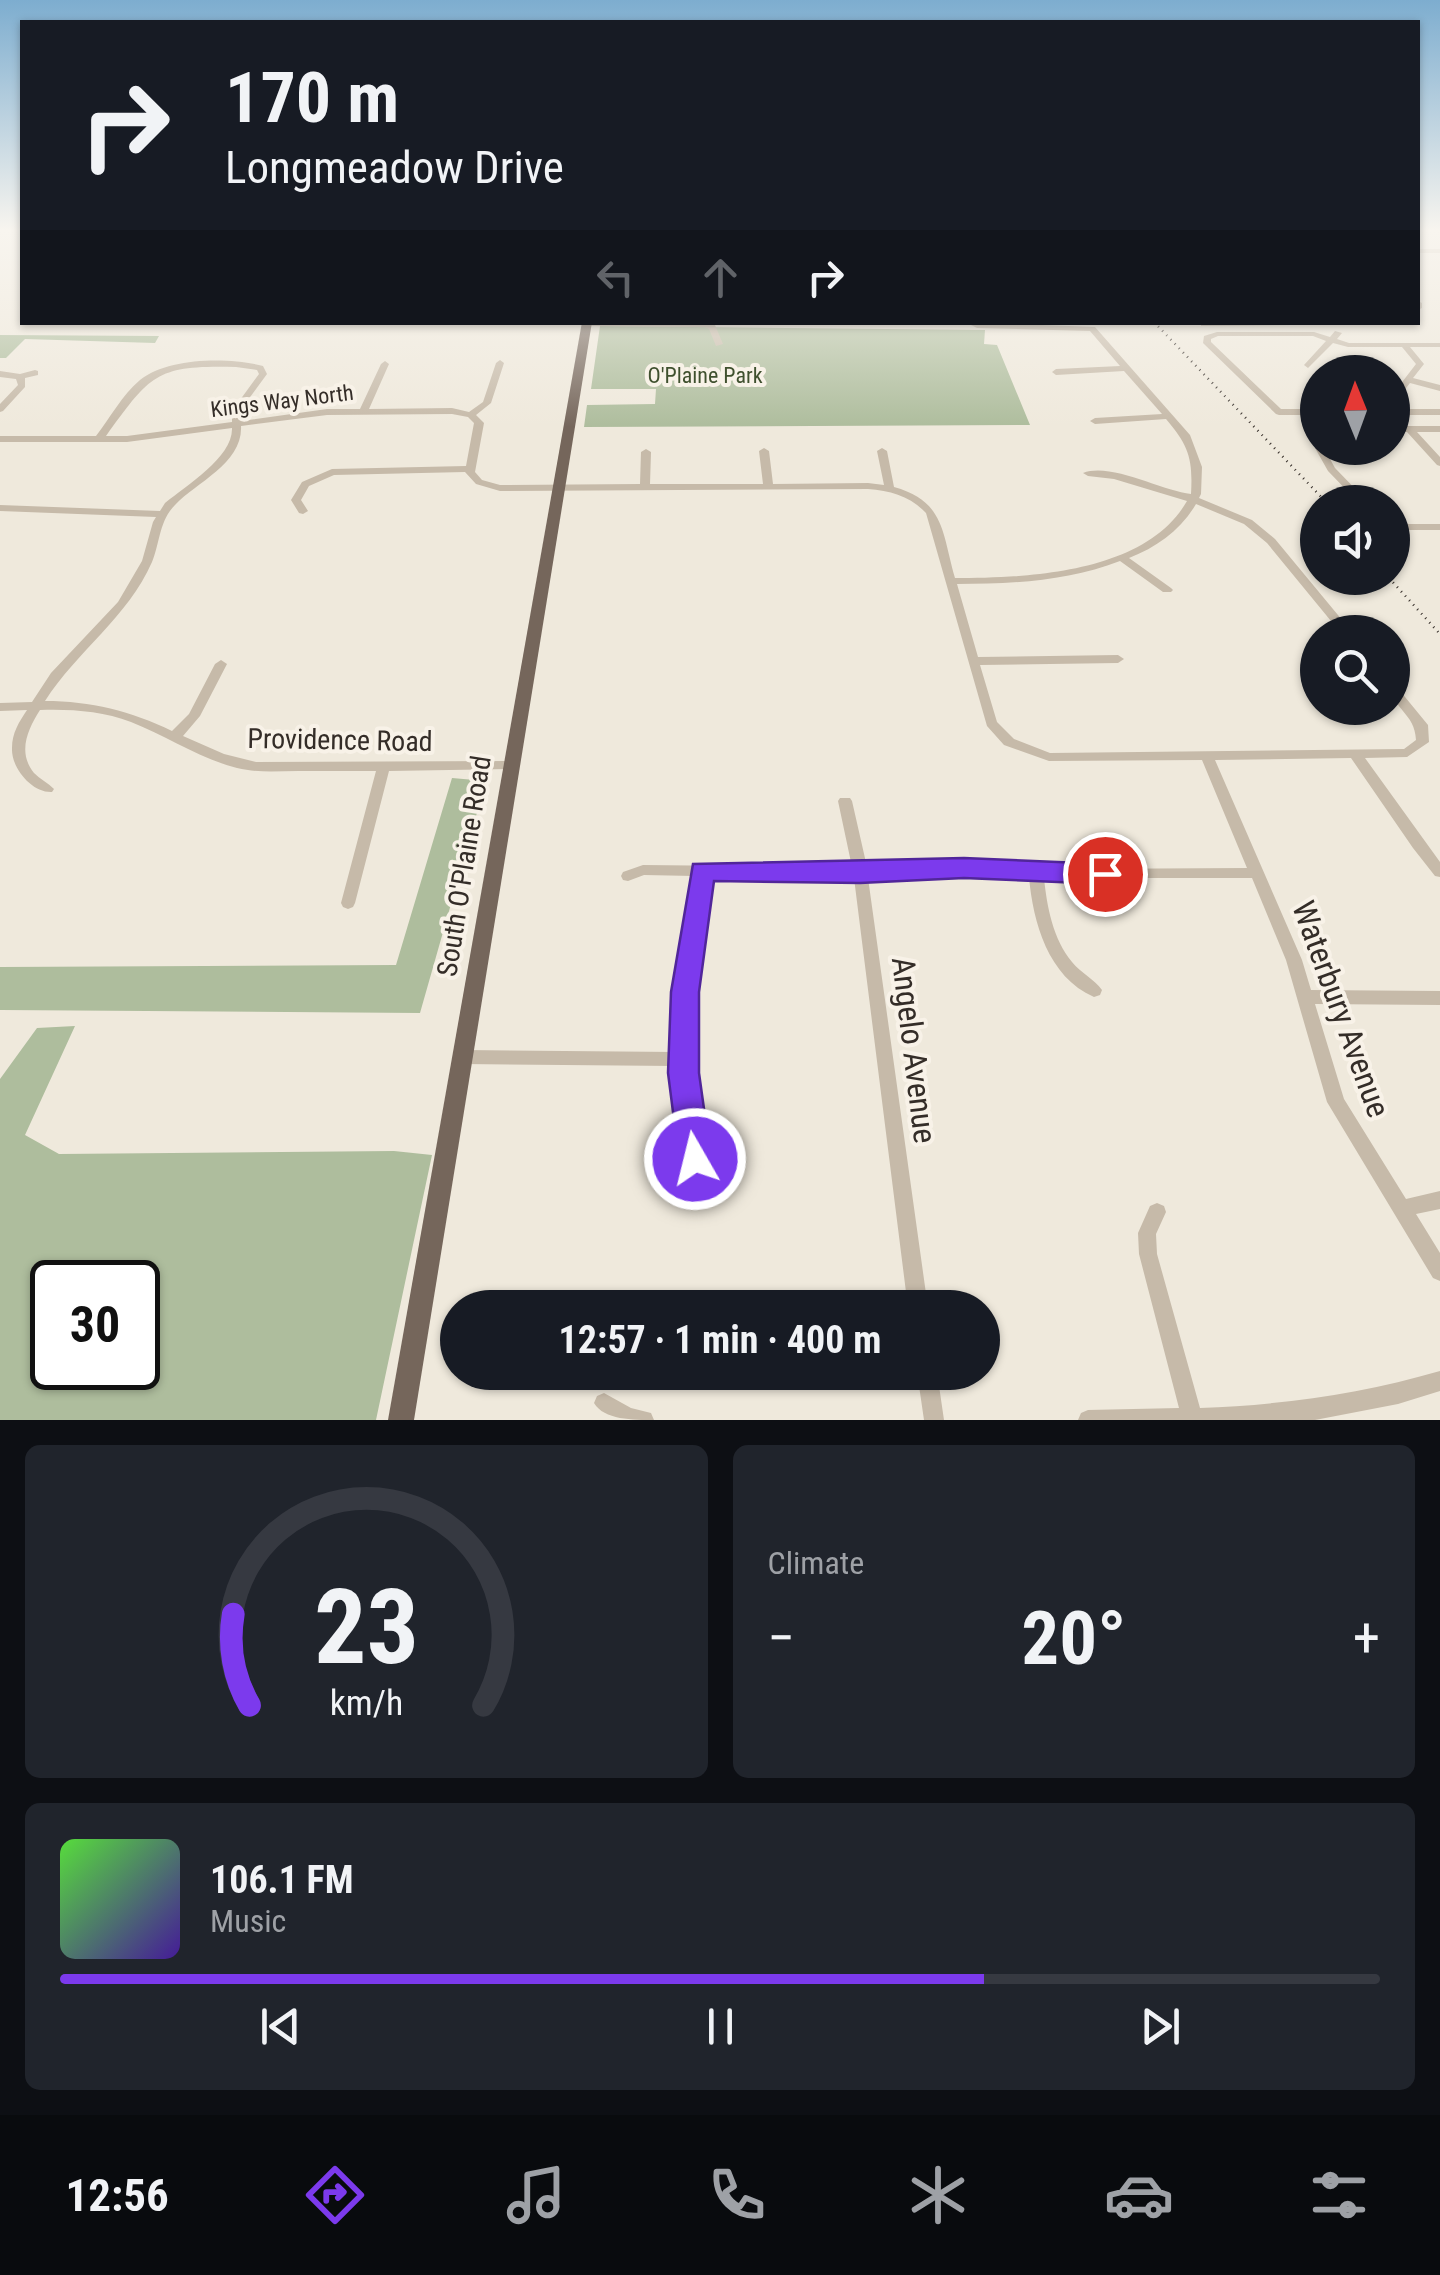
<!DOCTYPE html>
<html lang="en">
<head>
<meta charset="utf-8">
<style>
  :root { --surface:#171b24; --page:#20242c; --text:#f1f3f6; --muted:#9ea1a6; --line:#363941; --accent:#7c3aed }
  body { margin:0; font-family:"Roboto Condensed",sans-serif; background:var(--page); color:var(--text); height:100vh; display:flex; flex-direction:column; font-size:38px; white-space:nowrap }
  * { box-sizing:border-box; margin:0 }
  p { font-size:32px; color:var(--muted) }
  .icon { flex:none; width:55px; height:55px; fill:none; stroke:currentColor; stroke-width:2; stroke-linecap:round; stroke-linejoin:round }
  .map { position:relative; height:1420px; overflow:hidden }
  .panel { display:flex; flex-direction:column; gap:25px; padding:25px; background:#0d0f14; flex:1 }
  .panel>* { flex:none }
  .banner { position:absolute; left:20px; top:20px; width:1400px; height:305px; border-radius:0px; box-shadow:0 2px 8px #0004; background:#171b24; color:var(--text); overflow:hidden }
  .needle { width:65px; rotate:359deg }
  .tools { position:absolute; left:1300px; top:355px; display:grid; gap:20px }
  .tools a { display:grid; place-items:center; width:110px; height:110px; border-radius:50%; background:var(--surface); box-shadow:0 2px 8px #0004; font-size:50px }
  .speed { position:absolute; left:30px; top:1260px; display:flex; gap:20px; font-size:50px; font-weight:700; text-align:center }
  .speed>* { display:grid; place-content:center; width:130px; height:130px; border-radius:50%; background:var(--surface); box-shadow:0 2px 8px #0004; line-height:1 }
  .speed .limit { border:5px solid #111; border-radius:15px; background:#fff; color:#111 }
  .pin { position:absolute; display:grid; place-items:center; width:85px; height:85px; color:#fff; margin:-42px; border:5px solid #fff; border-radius:50%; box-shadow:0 2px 10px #0007 }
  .me { position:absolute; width:110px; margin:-55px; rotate:352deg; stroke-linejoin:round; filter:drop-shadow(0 0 8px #0008) }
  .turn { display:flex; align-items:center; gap:35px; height:210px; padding:0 40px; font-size:45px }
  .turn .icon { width:130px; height:130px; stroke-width:2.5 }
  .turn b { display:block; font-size:70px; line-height:85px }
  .lanes { display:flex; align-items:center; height:95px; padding:0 40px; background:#0003; justify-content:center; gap:50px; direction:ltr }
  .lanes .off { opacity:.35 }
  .big { font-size:75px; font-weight:700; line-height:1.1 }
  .panel .card { flex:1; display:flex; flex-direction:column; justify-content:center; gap:15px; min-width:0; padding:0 35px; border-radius:15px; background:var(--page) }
  .panel .dial { align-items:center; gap:0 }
  .dial svg { height:260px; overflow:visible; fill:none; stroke:var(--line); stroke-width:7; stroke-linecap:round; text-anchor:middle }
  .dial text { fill:var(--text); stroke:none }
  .song { display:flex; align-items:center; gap:30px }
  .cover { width:120px; height:120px; border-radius:15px; background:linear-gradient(135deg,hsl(110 70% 55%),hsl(260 70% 35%)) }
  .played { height:10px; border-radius:5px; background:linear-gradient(90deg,var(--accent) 70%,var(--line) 70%) }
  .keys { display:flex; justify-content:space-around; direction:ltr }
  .heat { display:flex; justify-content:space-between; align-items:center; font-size:55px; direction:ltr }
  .panel .tiles { flex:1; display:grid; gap:25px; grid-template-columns:1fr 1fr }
  .card:last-child { grid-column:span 2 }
  .trip { position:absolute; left:440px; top:1290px; width:560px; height:100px; border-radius:50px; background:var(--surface); box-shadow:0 2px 8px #0004; font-weight:700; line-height:100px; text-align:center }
  .tabs { display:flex; height:160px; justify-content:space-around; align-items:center; background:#090b0e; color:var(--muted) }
  .tabs .icon { width:70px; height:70px }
  .tabs .active { color:var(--accent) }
  .tabs b { font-size:45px; color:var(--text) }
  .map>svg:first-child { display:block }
  .green { fill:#aebd9d; fill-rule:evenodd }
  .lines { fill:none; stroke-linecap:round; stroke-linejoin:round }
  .minor { fill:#c6baa9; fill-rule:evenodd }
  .major { fill:#75665b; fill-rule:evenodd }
  .rail { stroke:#342d28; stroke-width:2.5; stroke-dasharray:1 5; stroke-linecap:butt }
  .route { fill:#7c3aed; stroke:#51269a; stroke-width:2.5 }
  .labels { text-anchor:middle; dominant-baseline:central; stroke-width:8; stroke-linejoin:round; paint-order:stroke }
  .far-park-label { font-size:22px; fill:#3f502e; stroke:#f8f2e8 }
  .far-street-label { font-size:22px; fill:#342d28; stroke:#f8f2e8 }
  .street-label { font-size:28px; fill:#342d28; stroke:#f8f2e8 }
  .near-street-label { font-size:32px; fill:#342d28; stroke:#f8f2e8 }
</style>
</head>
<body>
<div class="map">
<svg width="1440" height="1420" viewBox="0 0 1440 1420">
  <rect width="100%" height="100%" fill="#efe9dc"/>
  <!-- green -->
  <path class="green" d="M600,326L985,330L984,344L997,345L1030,425L584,427L587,405L655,404L656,389H591Z
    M0,335L159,336L155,343L25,339L6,358H0Z
    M452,778L486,781L420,1013L0,1010V967L396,965Z
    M75,1026L25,1135L59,1154L394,1151L432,1155L376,1420H0V1079L37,1028ZM138,1282V1368H52V1282Z"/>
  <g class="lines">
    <!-- minor -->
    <path class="minor" d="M1418,249H1440V253H1418Z
      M1418,301L1422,303V308L1418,310Z
      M584,322L705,323L715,325L723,344L716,346L709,329L705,327L587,326H584Z
      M965,322L1095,327L1190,435L1202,467L1201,494L1199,498L1252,520L1275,539L1352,632H1340L1267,543L1244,524L1196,504C1181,530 1157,547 1129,558L1171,588L1173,590L1171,592H1163L1120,561C1068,581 1013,584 957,584L978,657L1118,655L1124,659L1118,663L980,665L997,722L1014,739L1050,753L1404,749L1416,740C1415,712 1392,711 1392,685L1396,686L1428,725L1429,742L1407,757L1365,758L1440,862V877L1435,876L1413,848L1351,758L1215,760L1302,960L1311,990L1440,991V1005L1315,1004L1344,1099L1406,1199L1440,1191V1209L1416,1214L1440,1253V1281L1433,1278L1327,1102L1286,960L1252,878H1044C1047,907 1053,939 1072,962C1081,973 1094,979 1102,990L1100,995L1094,997C1048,977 1033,922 1029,877L964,873L868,878L928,1308H908L854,878L708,876L693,992L691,1073L704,1159L701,1165L695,1167L689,1165L686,1159L675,1066L463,1064L457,1062L455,1057L457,1052L463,1050L675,1052L677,992L694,876L644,875L628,881L623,880L621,876L623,872L643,865L852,867L838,801L840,798H850L852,801L867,867L964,863L1068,869L1247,868L1202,760L1049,761L1004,745L987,726L926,513C910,496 891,491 868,489L500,491L476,484L465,472L334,475L309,486L301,500L308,511L303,514L299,513L291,500L302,482L332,469L466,466L474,423L468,417L452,414L327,415L241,426C243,463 197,482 175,505C159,521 160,543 152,562C128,617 77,651 45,701C91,701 131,711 172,731L189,714L215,664L221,660L227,664L200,716L183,736L224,754L256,762L511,761L516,763L518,766L516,769L389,771L355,903L353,907L348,909L343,907L341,903L376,771C350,771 324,771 298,771C278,771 257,773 237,768C198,758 167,736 131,722C102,711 71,709 40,710C28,729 17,752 34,773C40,779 48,783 54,789L52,792C32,793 11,768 12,748C12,733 19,722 27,710L0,711V703L32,702L51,673L118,602L142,561L153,522L156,517L0,511V505L160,511L165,503C187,485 233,457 232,428L127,442H0V436H96C110,418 122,395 140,380C168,357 230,357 263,366L267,374L240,411L241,421L327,409H360L381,364L385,361L389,364L369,409L452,408L469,412L483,402L496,363L500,360L504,363L491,403L476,415L484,423L475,472L482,480L500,485L640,484L641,452L646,449L651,452L650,484H763L759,451L764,448L769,451L773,484L868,483L884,485L877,451L882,448L887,451L894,487C945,501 942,533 955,578C1029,578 1146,573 1187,501L1114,479L1088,476L1083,473C1111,462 1162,491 1191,494C1193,459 1189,446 1166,419L1095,424L1090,421L1095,418L1162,414L1124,371L1056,375L1052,372L1056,369L1120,366L1090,331L977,328ZM236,367L257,370L259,374L232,411V422L127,436H106C151,374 156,365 236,367Z
      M1201,322H1383L1379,324L1204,326H1201Z
      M1335,331L1342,333L1337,339L1349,343H1440V347H1410L1424,364L1413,378L1440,385V391L1410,383L1403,392H1397L1396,390L1416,364L1402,347H1348L1333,343L1308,368L1304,365L1326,341L1313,336H1218L1211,339V342L1281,409H1318V415H1279L1276,414L1203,343L1204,336L1217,332H1314L1330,337Z
      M35,370L38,371V375L25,378V387L3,411L0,412V404L18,385L16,379L0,377V371L20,374Z
      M1392,409H1440V415H1392Z
      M1310,426H1318V446L1315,445L1305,429Z
      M1392,426H1440V432H1417L1440,457V466L1437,465L1407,432H1392Z
      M1317,446L1324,448L1335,468L1368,502H1358L1328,471L1315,448Z
      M1392,524H1440V530H1392Z
      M1157,1203L1164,1206L1166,1212L1156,1234L1157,1254L1200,1408C1282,1405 1361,1394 1440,1371V1391L1398,1404L1315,1420H1078L1081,1413L1088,1410L1179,1408L1139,1254L1138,1233L1150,1206Z
      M917,1372H937L944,1420H924Z
      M604,1393L631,1408L651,1413L654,1420C633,1420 604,1420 594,1403L597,1396Z"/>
    <!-- major -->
    <path class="major" d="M582,322H592L414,1420H388Z"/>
    <!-- rail -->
    <path class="rail" d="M1154,322L1326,502
      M1389,578L1440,634"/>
  </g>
  <!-- sky -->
  <linearGradient id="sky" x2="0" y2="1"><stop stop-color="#7dadcf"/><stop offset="0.54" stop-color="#f8f5ef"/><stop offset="1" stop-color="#f8f5ef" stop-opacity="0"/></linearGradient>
  <rect width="1440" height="427" fill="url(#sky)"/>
  <!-- route -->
  <path class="route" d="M964,858L1105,864L1114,867L1118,874L1114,881L1105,884L964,878L860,883L714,881L699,992V1073L711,1159L706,1169L695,1174L684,1169L679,1159L668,1073L671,992L693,864Z"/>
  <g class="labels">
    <!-- far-park labels -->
    <g class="far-park-label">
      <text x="705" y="375">O'Plaine Park</text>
    </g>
    <!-- far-street labels -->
    <g class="far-street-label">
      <text transform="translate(282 401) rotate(-7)">Kings Way North</text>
    </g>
    <!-- street labels -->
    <g class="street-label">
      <text transform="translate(340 740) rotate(1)">Providence Road</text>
      <text transform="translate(464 866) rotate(-81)">South O'Plaine Road</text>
    </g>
    <!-- near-street labels -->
    <g class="near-street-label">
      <text transform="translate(1341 1009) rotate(70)">Waterbury Avenue</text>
      <text transform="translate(914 1050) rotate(83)">Angelo Avenue</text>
    </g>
  </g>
</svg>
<div class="tools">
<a><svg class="needle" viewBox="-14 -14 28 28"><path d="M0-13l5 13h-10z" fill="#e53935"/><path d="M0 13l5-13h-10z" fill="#9ea1a6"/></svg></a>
<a><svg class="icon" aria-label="sound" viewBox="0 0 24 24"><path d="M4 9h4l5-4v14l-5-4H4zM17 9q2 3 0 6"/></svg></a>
<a><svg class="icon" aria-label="search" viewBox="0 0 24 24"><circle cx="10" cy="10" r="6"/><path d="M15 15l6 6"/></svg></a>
</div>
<div class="speed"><div class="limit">30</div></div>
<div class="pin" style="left:1105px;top:874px;background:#d93025"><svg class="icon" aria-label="arrive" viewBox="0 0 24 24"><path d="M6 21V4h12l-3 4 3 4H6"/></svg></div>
<svg class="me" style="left:695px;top:1159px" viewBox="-20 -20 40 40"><circle r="17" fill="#7c3aed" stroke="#fff" stroke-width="3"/><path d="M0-11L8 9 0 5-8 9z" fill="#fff"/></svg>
<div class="trip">12:57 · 1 min · 400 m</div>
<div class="banner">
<div class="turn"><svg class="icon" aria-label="right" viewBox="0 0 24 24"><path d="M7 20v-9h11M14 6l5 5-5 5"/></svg><div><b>170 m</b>Longmeadow Drive</div></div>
<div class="lanes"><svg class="icon off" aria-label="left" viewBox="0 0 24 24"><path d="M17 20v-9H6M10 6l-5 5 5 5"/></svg><svg class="icon off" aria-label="ahead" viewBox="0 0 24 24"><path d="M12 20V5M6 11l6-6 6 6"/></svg><svg class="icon" aria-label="right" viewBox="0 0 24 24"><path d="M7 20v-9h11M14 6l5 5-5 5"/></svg></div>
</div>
</div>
<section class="panel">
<div class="tiles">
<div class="card dial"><svg viewBox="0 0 100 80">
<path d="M14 69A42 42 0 1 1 86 69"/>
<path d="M14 69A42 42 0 0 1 9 41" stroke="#7c3aed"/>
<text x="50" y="56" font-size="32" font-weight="700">23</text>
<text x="50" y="72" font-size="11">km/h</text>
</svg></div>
<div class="card"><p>Climate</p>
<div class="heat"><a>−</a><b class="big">20°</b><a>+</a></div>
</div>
<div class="card">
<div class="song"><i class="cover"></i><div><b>106.1 FM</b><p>Music</p></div></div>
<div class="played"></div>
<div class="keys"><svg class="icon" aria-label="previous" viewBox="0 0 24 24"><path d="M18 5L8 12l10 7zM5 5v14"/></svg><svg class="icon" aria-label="pause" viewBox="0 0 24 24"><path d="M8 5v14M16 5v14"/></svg><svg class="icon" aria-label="next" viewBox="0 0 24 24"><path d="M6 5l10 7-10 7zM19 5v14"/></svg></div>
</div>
</div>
</section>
<nav class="tabs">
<b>12:56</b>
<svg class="icon active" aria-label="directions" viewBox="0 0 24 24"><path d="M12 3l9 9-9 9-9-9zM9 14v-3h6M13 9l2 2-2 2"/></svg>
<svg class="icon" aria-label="music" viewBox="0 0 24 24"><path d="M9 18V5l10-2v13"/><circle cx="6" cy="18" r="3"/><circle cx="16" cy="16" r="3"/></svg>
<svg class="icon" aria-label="phone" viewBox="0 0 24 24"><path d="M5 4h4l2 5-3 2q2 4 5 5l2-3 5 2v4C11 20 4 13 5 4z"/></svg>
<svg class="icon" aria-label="climate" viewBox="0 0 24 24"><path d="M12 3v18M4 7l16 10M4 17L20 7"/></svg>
<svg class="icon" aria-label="car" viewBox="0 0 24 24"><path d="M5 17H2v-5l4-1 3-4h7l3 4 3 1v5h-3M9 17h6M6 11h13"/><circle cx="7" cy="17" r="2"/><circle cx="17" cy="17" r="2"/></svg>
<svg class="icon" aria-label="filters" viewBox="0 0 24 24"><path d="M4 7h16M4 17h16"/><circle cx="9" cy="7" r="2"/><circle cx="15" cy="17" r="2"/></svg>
</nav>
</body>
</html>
